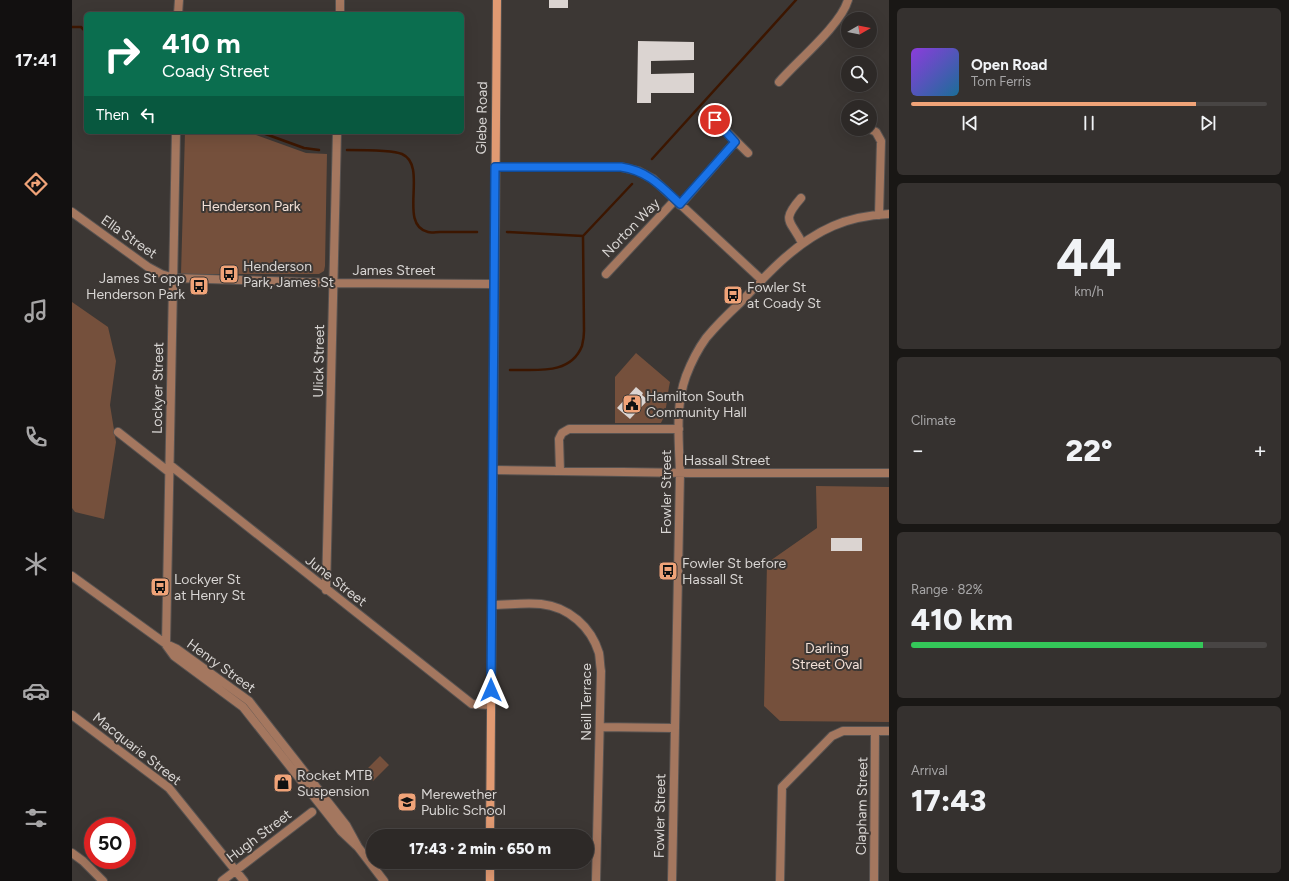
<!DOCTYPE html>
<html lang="en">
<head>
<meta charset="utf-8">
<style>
  :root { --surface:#2d2927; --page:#35312f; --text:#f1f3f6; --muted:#a7a6a7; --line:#484544; --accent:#f0a378 }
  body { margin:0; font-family:Figtree,sans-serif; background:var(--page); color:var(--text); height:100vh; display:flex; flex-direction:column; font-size:15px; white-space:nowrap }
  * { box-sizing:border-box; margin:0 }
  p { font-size:13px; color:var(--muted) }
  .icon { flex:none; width:22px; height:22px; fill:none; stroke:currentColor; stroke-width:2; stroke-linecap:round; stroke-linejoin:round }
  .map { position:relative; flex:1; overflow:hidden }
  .details { display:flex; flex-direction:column; gap:8px; padding:8px; background:#191715; width:400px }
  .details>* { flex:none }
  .hud { position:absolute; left:12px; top:12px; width:380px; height:122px; border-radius:6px; box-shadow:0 4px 16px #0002,0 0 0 1px var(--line); background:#0b6e4f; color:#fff; overflow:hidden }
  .needle { width:26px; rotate:81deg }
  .fabs { position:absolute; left:769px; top:12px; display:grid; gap:8px }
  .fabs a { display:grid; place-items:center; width:36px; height:36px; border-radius:50%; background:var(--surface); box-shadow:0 4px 16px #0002,0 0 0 1px var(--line); font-size:20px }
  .speed { position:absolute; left:12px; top:817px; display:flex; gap:8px; font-size:20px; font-weight:700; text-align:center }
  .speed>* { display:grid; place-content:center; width:52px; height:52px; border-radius:50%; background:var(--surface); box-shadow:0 4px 16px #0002,0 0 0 1px var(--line); line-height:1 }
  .speed .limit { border:6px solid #d22; background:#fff; color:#111 }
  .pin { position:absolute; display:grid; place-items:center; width:34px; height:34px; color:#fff; margin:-17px; border:2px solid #fff; border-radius:50%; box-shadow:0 1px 4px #0007 }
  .me { position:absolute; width:44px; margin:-22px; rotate:0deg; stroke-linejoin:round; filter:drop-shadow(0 0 3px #0008) }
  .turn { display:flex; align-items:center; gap:14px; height:84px; padding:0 12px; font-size:18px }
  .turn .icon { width:52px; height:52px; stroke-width:2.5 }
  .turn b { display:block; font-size:28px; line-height:34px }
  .then { display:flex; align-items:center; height:38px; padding:0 12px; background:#0003; gap:8px; font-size:15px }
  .big { font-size:30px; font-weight:800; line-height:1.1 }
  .details .tile { flex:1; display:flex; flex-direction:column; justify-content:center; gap:6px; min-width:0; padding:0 14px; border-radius:6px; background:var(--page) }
  .details .dial { align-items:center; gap:0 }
  .dial b { font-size:52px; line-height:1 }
  .song { display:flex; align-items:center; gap:12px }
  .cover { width:48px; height:48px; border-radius:6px; background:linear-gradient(135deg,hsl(270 70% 55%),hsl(200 70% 35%)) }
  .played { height:4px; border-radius:2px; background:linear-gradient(90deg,var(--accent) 80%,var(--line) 80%) }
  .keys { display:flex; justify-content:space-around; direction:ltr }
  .heat { display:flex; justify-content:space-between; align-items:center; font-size:22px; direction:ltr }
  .charge { height:6px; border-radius:3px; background:linear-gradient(90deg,#34c759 82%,var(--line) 0) }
  .trip { position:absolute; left:294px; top:829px; width:228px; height:40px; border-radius:20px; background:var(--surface); box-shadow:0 4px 16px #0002,0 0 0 1px var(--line); font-weight:800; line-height:40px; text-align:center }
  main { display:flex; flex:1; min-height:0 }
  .dock { display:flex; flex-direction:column; width:72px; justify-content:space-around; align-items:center; background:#121010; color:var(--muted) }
  .dock .icon { width:28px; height:28px }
  .dock .selected { color:var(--accent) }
  .dock b { font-size:18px; color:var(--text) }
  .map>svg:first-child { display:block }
  .green { fill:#75503c }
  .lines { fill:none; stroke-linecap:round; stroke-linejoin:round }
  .stream { stroke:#3c1600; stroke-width:2.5 }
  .building { fill:#dbd4d1 }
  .minor-casing { stroke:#585351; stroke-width:10 }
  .secondary-casing { stroke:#585351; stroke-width:10 }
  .minor { stroke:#a4775f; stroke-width:8 }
  .secondary { stroke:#e19a72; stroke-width:8 }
  .route-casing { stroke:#114b97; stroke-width:10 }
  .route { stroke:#1a73e8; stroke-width:7 }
  .labels { text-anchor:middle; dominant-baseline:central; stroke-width:4; stroke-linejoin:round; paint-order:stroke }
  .street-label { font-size:14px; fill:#d8d5d3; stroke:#3c3734 }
  .park-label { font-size:14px; fill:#f2e0d7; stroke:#3c3734 }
  .poi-label { font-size:14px; fill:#d8d5d3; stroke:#3c3734; text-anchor:start }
</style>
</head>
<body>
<main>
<nav class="dock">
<b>17:41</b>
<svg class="icon selected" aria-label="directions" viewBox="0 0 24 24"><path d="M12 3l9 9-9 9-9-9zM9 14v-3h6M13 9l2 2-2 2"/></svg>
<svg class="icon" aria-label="music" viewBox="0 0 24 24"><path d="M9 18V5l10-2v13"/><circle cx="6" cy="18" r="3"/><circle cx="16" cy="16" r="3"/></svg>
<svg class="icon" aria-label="phone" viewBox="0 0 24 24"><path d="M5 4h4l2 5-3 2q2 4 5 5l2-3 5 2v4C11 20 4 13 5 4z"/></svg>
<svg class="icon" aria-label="climate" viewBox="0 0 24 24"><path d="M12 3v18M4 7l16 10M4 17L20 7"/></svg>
<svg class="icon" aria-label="car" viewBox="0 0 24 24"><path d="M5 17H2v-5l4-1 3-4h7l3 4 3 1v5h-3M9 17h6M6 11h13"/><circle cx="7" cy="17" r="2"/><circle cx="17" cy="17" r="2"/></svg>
<svg class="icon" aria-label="filters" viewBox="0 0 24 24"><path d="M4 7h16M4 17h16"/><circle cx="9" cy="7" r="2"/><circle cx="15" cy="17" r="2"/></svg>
</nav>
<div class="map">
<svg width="817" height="881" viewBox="0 0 817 881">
  <rect width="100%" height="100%" fill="#3c3734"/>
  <!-- green -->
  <path class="green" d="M113,132H176L234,153L255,154L253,266L252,271L247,274H109Z
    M0,302L36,327L44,361L38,405L44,442L32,519L3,512L0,508Z
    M564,353L598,382C595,395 595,413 589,423H543V377Z
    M744,486L817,487V722L708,721L692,706L695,563L745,528Z
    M308,756L317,765L301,781L292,772Z"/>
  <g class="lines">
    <!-- stream -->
    <path class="stream" d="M0,27H9L14,32
      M188,132L232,148L247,150
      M275,150C287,150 321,150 330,154C357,166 325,225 356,232C359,233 364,232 368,232C380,232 393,232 405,232
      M580,159L724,0
      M435,232L511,236
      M438,370C463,369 498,376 510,346C511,342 512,336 512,331L511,236L560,184"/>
  </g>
  <!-- building -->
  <path class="building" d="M477,0H496V8H477Z
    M566,41L622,42V60L579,61V74L622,73V93H579V103H565Z
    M564,387L571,393L570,395L576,400L558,419L545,408Z
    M759,538H790V551H759Z"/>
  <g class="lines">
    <defs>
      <path id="minor" d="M106,14L107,0
        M268,14V0
        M707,82C725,61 769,25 776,0
        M643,120L676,153
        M798,129L804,132L809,141L807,215
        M423,167H549L566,171L581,179L690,280
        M729,198C708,222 719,220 730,243
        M608,205L663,142
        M0,212L76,267L89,274L102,278L262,283L422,284
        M534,274L603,200
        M46,432L97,472
        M98,465L400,704L419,705
        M421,470L617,473H817
        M488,471L487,439L490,433L497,429H607
        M0,576L94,644L105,649L177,701L274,825L286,847
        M254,590L265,132
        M420,605C436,605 453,602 469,604C497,607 519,627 527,653C528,659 528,666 529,671L524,881
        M94,644L104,132
        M94,645L102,656L171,707L269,831L286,847L312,881
        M0,715L97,788L172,881
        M528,727L602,728
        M0,853L11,861L31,881
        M150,881L240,812
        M600,881L608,473C607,442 603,406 614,376C619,363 626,349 634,338C644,326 656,314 668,303C695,274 724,242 761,226C779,218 798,215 817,214
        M708,881L710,787L760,736L771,731H817
        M802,881L803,731"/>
      <path id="secondary" d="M418,836L425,0
        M418,881V862"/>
    </defs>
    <!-- minor casing -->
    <use href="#minor" class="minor-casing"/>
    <!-- secondary casing -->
    <use href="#secondary" class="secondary-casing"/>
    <!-- minor -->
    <use href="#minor" class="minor"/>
    <!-- secondary -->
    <use href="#secondary" class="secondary"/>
  </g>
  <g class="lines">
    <defs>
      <path id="route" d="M419,690L423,167H549C576,171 589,186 608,204L663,142L643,120"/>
    </defs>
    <!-- route casing -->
    <use href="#route" class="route-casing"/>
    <!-- route -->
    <use href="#route" class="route"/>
  </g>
  <!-- icons -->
  <defs>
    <symbol id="bus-square" viewBox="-11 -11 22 22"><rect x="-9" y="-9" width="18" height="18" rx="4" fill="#f0a378" stroke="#3c3734"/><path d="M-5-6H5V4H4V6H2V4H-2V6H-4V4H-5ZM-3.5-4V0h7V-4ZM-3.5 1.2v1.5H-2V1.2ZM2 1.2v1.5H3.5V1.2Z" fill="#111"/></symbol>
    <symbol id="civic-square" viewBox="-11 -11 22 22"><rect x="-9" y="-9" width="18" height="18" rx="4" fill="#f0a378" stroke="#3c3734"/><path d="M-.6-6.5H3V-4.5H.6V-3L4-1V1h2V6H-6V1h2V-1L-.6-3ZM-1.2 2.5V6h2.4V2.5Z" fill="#111"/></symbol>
    <symbol id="shop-square" viewBox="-11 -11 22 22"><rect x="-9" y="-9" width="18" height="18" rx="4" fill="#f0a378" stroke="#3c3734"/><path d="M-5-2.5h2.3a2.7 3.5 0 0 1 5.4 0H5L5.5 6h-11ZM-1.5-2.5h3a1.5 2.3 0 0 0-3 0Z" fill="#111"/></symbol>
    <symbol id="school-square" viewBox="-11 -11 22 22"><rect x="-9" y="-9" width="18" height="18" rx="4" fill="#f0a378" stroke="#3c3734"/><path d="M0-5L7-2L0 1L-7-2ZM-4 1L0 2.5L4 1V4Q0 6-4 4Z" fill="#111"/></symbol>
  </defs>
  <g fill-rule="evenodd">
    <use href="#bus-square" x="146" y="263" width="22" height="22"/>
    <use href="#bus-square" x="116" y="275" width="22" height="22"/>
    <use href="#bus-square" x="650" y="284" width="22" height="22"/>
    <use href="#civic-square" x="549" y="393" width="22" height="22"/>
    <use href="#bus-square" x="585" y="560" width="22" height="22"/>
    <use href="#bus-square" x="77" y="576" width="22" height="22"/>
    <use href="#shop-square" x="200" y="772" width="22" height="22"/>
    <use href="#school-square" x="324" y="791" width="22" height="22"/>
  </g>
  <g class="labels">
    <!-- street labels -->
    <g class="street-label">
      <text transform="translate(410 118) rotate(-89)">Glebe Road</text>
      <text transform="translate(559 228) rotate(-46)">Norton Way</text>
      <text transform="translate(57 237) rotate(35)">Ella Street</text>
      <text x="322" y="270">James Street</text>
      <text transform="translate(247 361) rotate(-89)">Ulick Street</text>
      <text transform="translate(86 388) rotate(-89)">Lockyer Street</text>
      <text x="655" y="460">Hassall Street</text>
      <text transform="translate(594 492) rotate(-90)">Fowler Street</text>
      <text transform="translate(264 581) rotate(38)">June Street</text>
      <text transform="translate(149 666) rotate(36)">Henry Street</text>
      <text transform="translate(514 702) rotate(-90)">Neill Terrace</text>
      <text transform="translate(65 749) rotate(38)">Macquarie Street</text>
      <text transform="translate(790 806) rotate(-89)">Clapham Street</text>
      <text transform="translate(588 816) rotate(-89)">Fowler Street</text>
      <text transform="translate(187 836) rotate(-37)">Hugh Street</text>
    </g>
    <!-- park labels -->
    <g class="park-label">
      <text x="179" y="206">Henderson Park</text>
      <text x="755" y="648">Darling<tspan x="755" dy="16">Street Oval</tspan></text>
    </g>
    <!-- poi labels -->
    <g class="poi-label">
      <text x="171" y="266">Henderson<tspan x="171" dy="16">Park, James St</tspan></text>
      <text x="113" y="278" text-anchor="end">James St opp<tspan x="113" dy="16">Henderson Park</tspan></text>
      <text x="675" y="287">Fowler St<tspan x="675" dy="16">at Coady St</tspan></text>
      <text x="574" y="396">Hamilton South<tspan x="574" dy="16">Community Hall</tspan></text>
      <text x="610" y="563">Fowler St before<tspan x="610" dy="16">Hassall St</tspan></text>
      <text x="102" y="579">Lockyer St<tspan x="102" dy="16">at Henry St</tspan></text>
      <text x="225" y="775">Rocket MTB<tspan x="225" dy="16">Suspension</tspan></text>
      <text x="349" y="794">Merewether<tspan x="349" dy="16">Public School</tspan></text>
    </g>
  </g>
</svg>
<div class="fabs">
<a><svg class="needle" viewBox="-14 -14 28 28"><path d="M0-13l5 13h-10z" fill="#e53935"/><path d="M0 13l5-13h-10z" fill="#a7a6a7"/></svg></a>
<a><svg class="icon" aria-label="search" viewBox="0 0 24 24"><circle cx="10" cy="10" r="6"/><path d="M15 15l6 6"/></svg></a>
<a><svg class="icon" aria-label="layers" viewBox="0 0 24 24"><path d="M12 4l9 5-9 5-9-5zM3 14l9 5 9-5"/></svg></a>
</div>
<div class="speed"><div class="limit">50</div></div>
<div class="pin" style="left:643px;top:120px;background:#d93025"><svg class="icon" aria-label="arrive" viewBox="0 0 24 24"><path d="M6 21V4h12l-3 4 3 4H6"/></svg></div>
<svg class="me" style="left:419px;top:690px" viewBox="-20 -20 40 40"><path d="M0-17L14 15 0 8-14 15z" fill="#1a73e8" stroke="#fff" stroke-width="4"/></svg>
<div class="trip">17:43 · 2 min · 650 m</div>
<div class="hud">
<div class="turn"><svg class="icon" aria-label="right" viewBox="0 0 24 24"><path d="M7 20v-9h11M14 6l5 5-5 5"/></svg><div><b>410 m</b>Coady Street</div></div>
<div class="then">Then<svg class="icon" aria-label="left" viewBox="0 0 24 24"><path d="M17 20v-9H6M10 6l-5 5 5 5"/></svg></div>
</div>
</div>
<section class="details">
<div class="tile">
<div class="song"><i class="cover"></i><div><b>Open Road</b><p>Tom Ferris</p></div></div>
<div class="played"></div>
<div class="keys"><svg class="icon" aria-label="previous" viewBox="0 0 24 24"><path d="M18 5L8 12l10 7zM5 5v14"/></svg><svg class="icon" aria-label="pause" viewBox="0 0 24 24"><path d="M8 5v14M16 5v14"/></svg><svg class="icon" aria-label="next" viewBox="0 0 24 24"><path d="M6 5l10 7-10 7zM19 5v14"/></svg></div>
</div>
<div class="tile dial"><b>44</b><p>km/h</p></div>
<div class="tile"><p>Climate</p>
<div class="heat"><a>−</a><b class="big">22°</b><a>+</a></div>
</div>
<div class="tile"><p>Range · 82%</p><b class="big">410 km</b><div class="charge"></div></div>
<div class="tile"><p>Arrival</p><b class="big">17:43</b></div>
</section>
</main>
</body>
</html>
